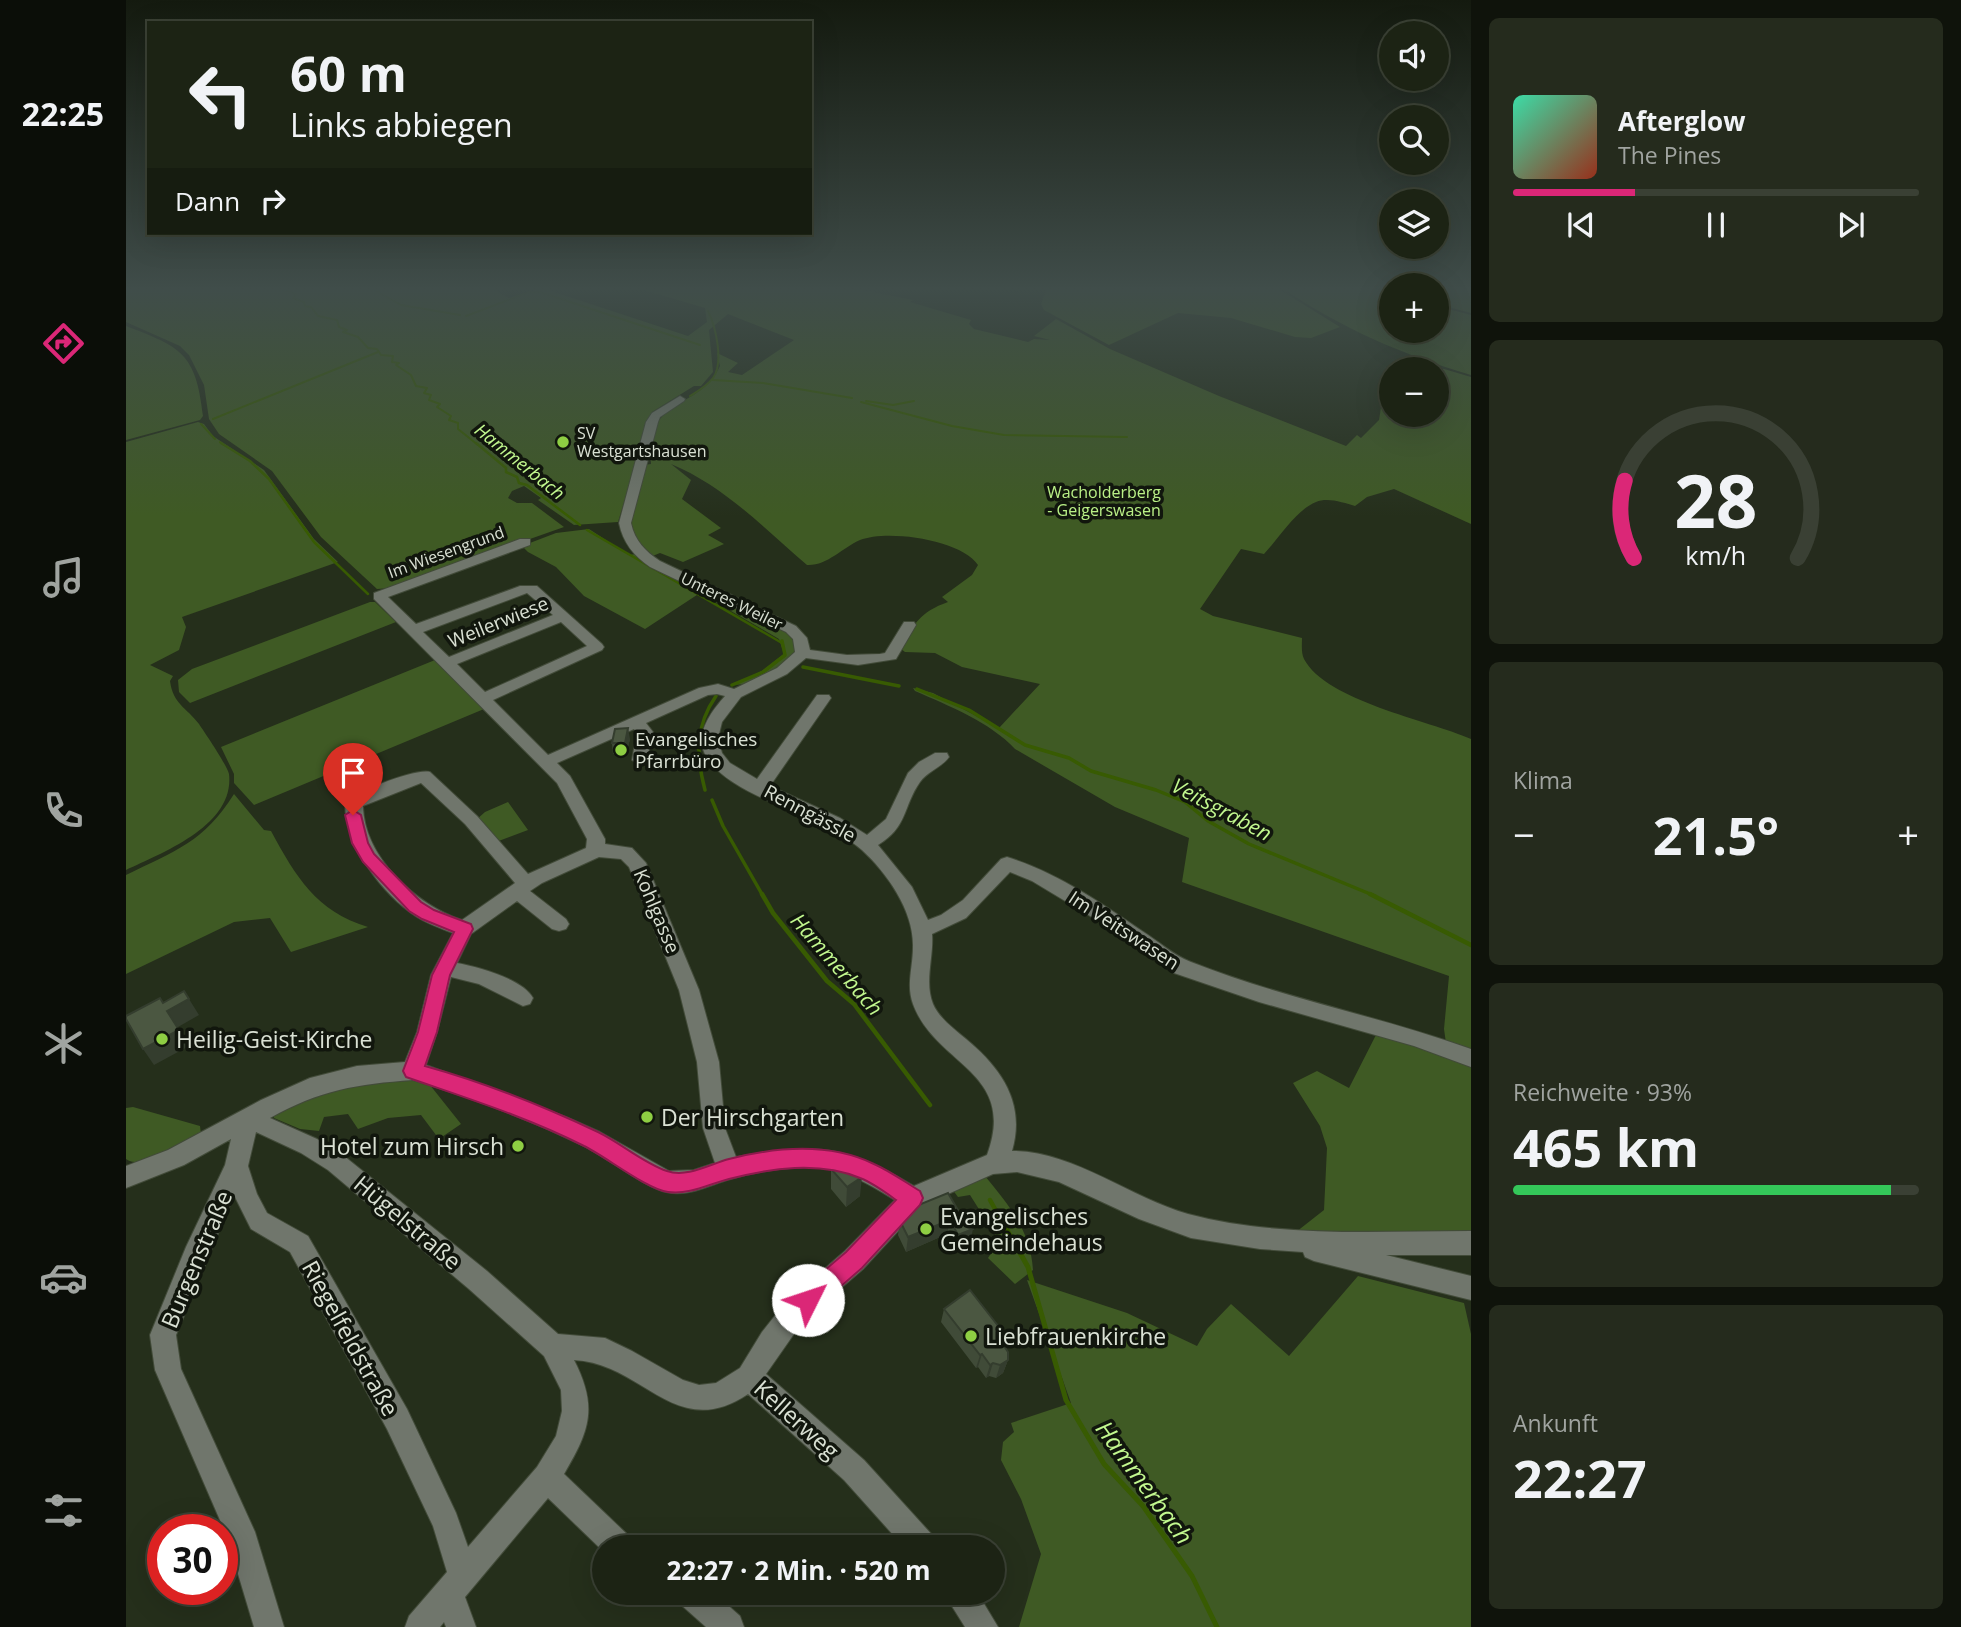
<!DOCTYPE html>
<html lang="de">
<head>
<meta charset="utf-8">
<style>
  :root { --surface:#1c2314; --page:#252b1d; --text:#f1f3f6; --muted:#a0a4a0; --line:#3a4034; --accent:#db2777 }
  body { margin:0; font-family:"Open Sans",sans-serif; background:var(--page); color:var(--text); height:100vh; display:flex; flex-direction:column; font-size:26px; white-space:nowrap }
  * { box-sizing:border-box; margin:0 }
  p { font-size:23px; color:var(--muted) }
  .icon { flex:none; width:38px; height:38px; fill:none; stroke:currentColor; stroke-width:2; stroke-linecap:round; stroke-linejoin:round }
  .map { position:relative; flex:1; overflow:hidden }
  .side { display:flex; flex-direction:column; gap:18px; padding:18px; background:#0f130b; width:490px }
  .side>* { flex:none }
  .guide { position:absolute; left:21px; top:21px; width:665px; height:214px; border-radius:0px; box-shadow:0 7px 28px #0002,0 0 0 2px var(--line); background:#1c2314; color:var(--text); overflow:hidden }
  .controls { position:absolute; left:1253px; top:21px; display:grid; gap:14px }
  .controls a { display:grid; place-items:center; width:70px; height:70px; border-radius:50%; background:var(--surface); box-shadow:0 7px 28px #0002,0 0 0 2px var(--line); font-size:35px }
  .speed { position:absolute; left:21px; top:1514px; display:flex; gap:14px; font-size:35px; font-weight:700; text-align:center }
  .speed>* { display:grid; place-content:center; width:91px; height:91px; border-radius:50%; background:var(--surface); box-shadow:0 7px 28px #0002,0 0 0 2px var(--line); line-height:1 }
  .speed .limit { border:10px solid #d22; background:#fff; color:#111 }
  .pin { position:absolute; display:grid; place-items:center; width:60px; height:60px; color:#fff; margin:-72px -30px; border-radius:50% 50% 50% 0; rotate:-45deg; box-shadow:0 0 7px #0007 }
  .pin .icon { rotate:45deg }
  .me { position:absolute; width:77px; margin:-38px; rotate:49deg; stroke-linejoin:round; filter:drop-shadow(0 0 5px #0008) }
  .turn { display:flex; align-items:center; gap:24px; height:147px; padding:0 28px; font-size:32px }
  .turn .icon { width:91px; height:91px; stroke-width:2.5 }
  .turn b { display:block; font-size:49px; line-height:60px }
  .then { display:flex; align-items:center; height:66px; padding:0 28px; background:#0003; gap:14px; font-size:26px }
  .big { font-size:52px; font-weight:700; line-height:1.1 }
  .side .tile { flex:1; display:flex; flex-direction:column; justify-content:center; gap:10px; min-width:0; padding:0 24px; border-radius:10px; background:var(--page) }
  .side .dial { align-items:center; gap:0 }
  .dial svg { height:182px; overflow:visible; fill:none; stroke:var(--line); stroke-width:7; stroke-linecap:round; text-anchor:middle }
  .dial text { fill:var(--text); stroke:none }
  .song { display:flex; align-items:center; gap:21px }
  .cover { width:84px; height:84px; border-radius:10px; background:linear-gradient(135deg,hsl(160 70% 55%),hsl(10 70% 35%)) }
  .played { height:7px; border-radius:4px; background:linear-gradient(90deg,var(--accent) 30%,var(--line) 30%) }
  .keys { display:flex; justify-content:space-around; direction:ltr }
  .heat { display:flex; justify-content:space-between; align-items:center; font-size:38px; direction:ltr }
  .charge { height:10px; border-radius:5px; background:linear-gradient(90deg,#34c759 93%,var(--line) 0) }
  .trip { position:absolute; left:466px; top:1535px; width:413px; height:70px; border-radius:35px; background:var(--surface); box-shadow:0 7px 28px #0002,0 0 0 2px var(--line); font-weight:700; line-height:70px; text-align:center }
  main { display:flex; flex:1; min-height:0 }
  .tabs { display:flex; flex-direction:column; width:126px; justify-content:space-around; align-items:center; background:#0b0e08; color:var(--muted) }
  .tabs .icon { width:49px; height:49px }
  .tabs .current { color:var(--accent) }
  .tabs b { font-size:32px; color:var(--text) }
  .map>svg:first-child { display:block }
  .green { fill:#3f5a24 }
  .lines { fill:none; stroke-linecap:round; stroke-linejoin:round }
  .stream-far4 { stroke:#385b02; stroke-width:2 }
  .stream-far3 { stroke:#385b02; stroke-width:2.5 }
  .stream-far2 { stroke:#385b02; stroke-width:3.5 }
  .stream-far1 { stroke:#385b02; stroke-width:4.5 }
  .stream { stroke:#385b02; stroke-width:5 }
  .minor-casing { stroke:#424b39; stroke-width:2 }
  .minor { fill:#70766c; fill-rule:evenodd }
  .wall { fill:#404b38 }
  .shaded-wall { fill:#343d2e }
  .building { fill:#4b5741; stroke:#343d2e; stroke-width:2 }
  .route { fill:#db2777; stroke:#8e194d; stroke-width:2 }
  .poi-dot { fill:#8ece43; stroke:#11160d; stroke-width:2.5 }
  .labels { text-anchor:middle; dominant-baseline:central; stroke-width:7; stroke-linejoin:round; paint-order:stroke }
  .far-poi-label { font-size:16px; fill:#dae1d4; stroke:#11160d; text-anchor:start }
  .far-park-label { font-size:16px; fill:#baf087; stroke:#11160d }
  .far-street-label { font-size:16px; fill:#dae1d4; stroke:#11160d }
  .far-water-label { font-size:18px; font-style:italic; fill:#c2f88f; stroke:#11160d }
  .street-label { font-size:19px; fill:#dae1d4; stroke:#11160d }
  .poi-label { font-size:19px; fill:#dae1d4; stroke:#11160d; text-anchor:start }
  .water-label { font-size:21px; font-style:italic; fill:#c2f88f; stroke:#11160d }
  .near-poi-label { font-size:23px; fill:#dae1d4; stroke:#11160d; text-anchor:start }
  .near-street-label { font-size:23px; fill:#dae1d4; stroke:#11160d }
  .near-water-label { font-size:24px; font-style:italic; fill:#c2f88f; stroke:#11160d }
</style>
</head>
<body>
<main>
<nav class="tabs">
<b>22:25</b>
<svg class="icon current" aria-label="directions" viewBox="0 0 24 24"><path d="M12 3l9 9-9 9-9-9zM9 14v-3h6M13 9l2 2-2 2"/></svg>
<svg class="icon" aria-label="music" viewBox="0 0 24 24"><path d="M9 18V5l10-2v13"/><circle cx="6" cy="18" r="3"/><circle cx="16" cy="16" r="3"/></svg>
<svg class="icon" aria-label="phone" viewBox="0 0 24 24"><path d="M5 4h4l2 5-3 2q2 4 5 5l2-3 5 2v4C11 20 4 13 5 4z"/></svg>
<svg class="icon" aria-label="climate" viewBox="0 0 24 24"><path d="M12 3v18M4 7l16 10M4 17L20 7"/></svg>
<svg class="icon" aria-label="car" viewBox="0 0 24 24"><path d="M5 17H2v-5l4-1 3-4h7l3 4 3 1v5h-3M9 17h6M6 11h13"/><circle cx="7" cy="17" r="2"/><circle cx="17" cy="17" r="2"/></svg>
<svg class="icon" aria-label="filters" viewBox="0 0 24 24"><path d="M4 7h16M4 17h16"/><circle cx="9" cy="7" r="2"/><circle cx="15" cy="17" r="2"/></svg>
</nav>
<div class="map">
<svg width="1345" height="1627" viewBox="0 0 1345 1627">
  <rect width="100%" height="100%" fill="#252f1b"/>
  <!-- green -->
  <path class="green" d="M0,288H364L383,298L416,288L562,336L581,322L579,308L511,288H727L787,300L784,302L845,320L843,324L848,329L902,342L908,339L924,340L908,336L930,319L984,349L1093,396L1220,446L1231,435L1235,438L1253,420L1256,401L1265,393V415H1311V369H1318L1345,377V524L1268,489L1241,497L1229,506C1218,503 1202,497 1190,502C1170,510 1153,538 1138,554L1115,549L1074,609L1087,616L1176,638C1176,644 1175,653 1178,659C1200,701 1302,720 1345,739V1053L1320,1043L1318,1029L1323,976L1056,882L1063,838L989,807L889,749C864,722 823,706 789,691L787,688L807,693L873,728L914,684L836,667L809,653L779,652L775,649C787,624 794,612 822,602L816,597L846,575L852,565C836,540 762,529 734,540C716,548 701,566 681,565C638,528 598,486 545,464L565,480L556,499L595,528L582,535L598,544L557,562L534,553L524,557L503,530L518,465L525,464C519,393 572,413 594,366L591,353L612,363L602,372L616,375L668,340L602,314L583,330L587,372L575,386H568L526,412L492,522L448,525L412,500L415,498L398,486L386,491L382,498L391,503H406L438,527L265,588L251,589L195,537L146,471L93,434L83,419L78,385L63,355L54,346L0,322Z
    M921,288H1151L1214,327L1185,338L1169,337L1105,318L1052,313L983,345L918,310L915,304Z
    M1156,288H1265V331H1311V306L1345,315V375C1275,354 1217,329 1156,288Z
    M1311,288H1345V313L1311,304Z
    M0,326C55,347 70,353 77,416L74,420L0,440Z
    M72,422L78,424L87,436L138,470L188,539L212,562L56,617L60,627L53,650L24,665L47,676L44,681C47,704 60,707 73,724C79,733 101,765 103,774C109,825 38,852 0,870V442Z
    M463,529L503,555L510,554L664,631L674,649L667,660L620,684L607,685L636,671L658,654L653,639L574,593L519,629L458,596L430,567L402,552L396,546L430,533Z
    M244,602H249L270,622L64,703L53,692L52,680L66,669Z
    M309,660L358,709L128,805L108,783V774L95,747Z
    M108,794L138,830L145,831C170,877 190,911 242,927L165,952L144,918L108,922L0,974V875C49,851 78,842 108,794Z
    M382,802L402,830L370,842L350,820L359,812Z
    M1253,1029L1345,1062V1235L1170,1232L1198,1210L1201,1148L1194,1126L1167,1083L1191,1071L1223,1088Z
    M255,1078L300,1080L335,1124L313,1139L295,1115L262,1118L232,1129L222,1114L198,1117L193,1131L174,1129L148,1118L146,1112L185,1095Z
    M7,1107L74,1126L75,1134C57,1143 18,1172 0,1159V1108Z
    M859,1176C882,1204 905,1231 907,1270L889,1284L862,1258L873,1241L844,1195L832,1197L826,1189Z
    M1232,1276L1338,1303L1345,1334V1627H893L915,1554L895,1499L875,1460L877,1442L888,1432L885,1423L945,1403L901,1280L1001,1313L1071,1346L1081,1329L1105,1304L1163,1356Z"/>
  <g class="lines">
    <!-- stream-far4 -->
    <path class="stream-far4" d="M161,288L157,290L171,294L167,298L178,302L179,306L185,307L192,316L211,320L213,327L221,330L217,332L232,337L242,348L251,349L255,355L267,356L266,362L273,363L270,365L285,375L290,386L301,388L298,393L305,395L303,400L314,404L311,407L325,416L323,420L332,423V429L352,445
      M245,288L275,305L334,315
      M340,316L403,292H414L574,345
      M587,380L637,383L726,398
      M564,396C572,391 581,386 587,378C598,363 590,327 582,311
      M740,401L767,405L788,401
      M735,402L826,426L878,435L1001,437
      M87,419L252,352
      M75,424L89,439
      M94,442L98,445"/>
    <!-- stream-far3 -->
    <path class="stream-far3" d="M95,443L124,461L143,479L188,542L242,594
      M350,443L380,468V472L391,477L393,483L401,485L454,525
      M461,530L656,643"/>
    <!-- stream-far2 -->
    <path class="stream-far2" d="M677,667L773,686
      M606,685L637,672L659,655L656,641
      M791,689L843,710L899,745L943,758L965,771L1030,790L1059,802L1082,821L1123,844L1249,896
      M579,790C570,756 569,726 590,696
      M586,800L597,826L637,896"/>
    <!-- stream-far1 -->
    <path class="stream-far1" d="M636,894L647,913L701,981L728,1004L804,1105
      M1244,894L1345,945
      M864,1200L874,1218"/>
    <!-- stream -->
    <path class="stream" d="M873,1216L902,1267L940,1400L978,1464L1017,1506L1066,1576L1091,1627"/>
    <defs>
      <path id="minor" d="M554,396L559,399L558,401L534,417L532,422L505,523C509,541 519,551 534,561L670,626L681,638L684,650L721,655L754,654L759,653L778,622H788L790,625L770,659L732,665L680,658L661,674L615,697L596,722L592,738L596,753L604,763L631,779L691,695H703L705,698L644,786L714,818L741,835L760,819L782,773L793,762L809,753H821L823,757C816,767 802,771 794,782C777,806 782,827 752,845L786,887L802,920L815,915L837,900L875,859L881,857C930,872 974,902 1016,931C1032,941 1048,956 1065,962C1156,998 1253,1016 1345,1049V1067L1288,1046L1133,1002L1048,973L974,922L906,881L884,872L840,918L806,934C808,956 798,982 807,1004C813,1018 828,1029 840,1039C875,1068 900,1103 886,1151C945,1150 1005,1198 1062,1214C1152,1238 1252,1231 1345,1231V1255H1260L1345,1276V1300L1188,1261L1179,1257L1177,1252L1134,1249L1065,1238L1013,1219L933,1182L891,1172L867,1174L795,1206L737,1269L677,1321L640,1374L738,1460L808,1537L813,1547H778L718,1480L622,1394C550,1443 517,1363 448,1360C472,1407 464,1430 438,1474L504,1537L509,1547H478V1552L422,1498L339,1597L350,1627H320L318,1622L314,1627H279L283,1616L321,1572L307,1526L261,1429L164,1252L125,1229L108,1195L50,1335L55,1369L129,1532L158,1627H128L100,1534L29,1370L24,1335L60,1247L99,1165L105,1139L58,1165L0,1188V1166L42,1150L135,1100L184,1078L231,1066L279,1062L291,1032L305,975L327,933C314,928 302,924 291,917C256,894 220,846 219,804C228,792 290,768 304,772L351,816L402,874L460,848L461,839L431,783L248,599V593L394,539H404V545L262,597L290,624L394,586H411L476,644L478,647L476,650L367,700L422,755L573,688L592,684L608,689L651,668L669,652L667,639L660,632L524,567C508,556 497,543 493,523L520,422L526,413ZM401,593L427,615L323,657L297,632ZM435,622L461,646L359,692L331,664ZM591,694L599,696C584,713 567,736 581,758C609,800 695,813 736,850C761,873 788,911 787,947C787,967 780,985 787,1004C810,1066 892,1071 861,1155L788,1186C715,1144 692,1143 610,1157L599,1128L593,1062L573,990L520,863L506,848L479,844V839L444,776L431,763L508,729L511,733L506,760L514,765L520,764L527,732L520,723L582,695ZM295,783L339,824L389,883L336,920C290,905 238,857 237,806ZM473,857L495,859L503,867L553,990L571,1062L577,1128L589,1163L568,1170L543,1171L474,1132L440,1117L300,1065L311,1032L325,977L353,984L397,1006L404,1004L407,998C397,979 352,967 331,963L345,934L391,901L426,929L433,931L440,929L443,924L440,919L404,891L416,883ZM287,1080C344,1097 402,1119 456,1145C479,1156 518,1187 540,1192C561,1197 582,1186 601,1180C632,1171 675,1163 707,1170C730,1176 749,1188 769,1200L719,1251L659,1303L636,1332L614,1368L590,1383L573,1385L557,1380L506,1351L479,1338L432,1334L361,1271L218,1156L191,1139L144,1118C194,1090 231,1084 287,1080ZM130,1132L175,1153L202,1170L343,1289L418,1356L435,1390L436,1411L430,1436L411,1467L342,1547L330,1513L281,1409L182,1236L141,1213L131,1194L122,1166Z
        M549,1592H587L614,1616L618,1627H580L553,1603Z
        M817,1592H851L872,1627H839Z"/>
    </defs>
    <!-- minor casing -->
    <use href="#minor" class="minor-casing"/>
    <!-- minor -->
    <use href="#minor" class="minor"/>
  </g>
  <!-- wall -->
  <path class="wall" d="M504,739L500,754H487L486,743Z
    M705,1169L734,1196L720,1207L705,1189Z
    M822,1193L844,1243L829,1250L821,1234L780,1252L772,1235L774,1221Z
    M818,1309L877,1345L882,1360L877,1373L870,1378L863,1376L860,1378L852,1367L850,1368L815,1322Z"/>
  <!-- shaded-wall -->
  <path class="shaded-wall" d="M502,728L504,739L500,754L499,743Z
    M63,999L73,1015L52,1027L63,1046L28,1065L17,1049L41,1011Z
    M736,1177L734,1196L720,1207L721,1187Z
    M824,1220L821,1234L780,1252L782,1237Z
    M847,1229L844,1243L829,1250L832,1235Z
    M856,1354L852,1367L850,1368L854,1355Z
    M882,1360L877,1373L870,1378L874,1365Z
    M867,1363L863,1376L860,1378L864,1365Z"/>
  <!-- building -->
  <path class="building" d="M502,728L499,743H486L489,729Z
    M58,991L63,999L41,1011L53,1030L17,1049L0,1019V1016L34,998L37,1003Z
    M720,1158L736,1177L721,1187L705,1169Z
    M822,1193L836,1217L839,1215L847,1229L832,1235L824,1220L782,1237L774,1221L785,1208Z
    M844,1290L880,1336L874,1340L882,1352V1360L874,1365L867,1363L864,1365L856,1354L854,1355L818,1309Z"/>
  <!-- sky -->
  <linearGradient id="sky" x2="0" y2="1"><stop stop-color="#141a0f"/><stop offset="0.56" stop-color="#404d4a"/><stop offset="1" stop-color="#404d4a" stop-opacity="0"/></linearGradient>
  <rect width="1345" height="516" fill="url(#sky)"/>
  <!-- route -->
  <path class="route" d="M227,810L235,815L242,843L248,854L295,902L308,910L345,924L347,929L324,975L311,1032L299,1066C357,1082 417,1106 472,1132C495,1143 517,1163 541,1171C561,1178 584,1164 603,1159C650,1147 703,1142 748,1164C764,1171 779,1182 794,1191L797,1198L794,1205L736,1268L690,1308L682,1312L673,1308L670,1300L673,1292L720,1252L770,1200C759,1192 747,1183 734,1178C693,1161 645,1168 603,1179C583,1184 564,1195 542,1192C522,1190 479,1156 458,1146C401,1117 340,1098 280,1077L277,1071L292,1032L306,975L328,932L296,919L283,911L237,862L226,843L219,815Z"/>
  <!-- markers -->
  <g class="poi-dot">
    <circle cx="437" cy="442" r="7"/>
    <circle cx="495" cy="750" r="7"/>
    <circle cx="36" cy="1039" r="7"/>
    <circle cx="521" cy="1117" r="7"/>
    <circle cx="392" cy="1146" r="7"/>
    <circle cx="800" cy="1229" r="7"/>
    <circle cx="845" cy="1336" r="7"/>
  </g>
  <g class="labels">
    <!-- far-poi labels -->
    <g class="far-poi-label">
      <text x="451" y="433">SV<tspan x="451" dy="18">Westgartshausen</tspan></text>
    </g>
    <!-- far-park labels -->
    <g class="far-park-label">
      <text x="978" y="492">Wacholderberg<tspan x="978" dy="18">- Geigerswasen</tspan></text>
    </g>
    <!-- far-street labels -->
    <g class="far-street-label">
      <text transform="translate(320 552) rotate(-20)">Im Wiesengrund</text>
      <text transform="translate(606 601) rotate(26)">Unteres Weiler</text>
    </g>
    <!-- far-water labels -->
    <g class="far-water-label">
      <text transform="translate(394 461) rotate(39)">Hammerbach</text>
    </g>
    <!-- street labels -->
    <g class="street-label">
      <text transform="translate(372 622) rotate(-22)">Weilerwiese</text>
      <text transform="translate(684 813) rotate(28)">Renngässle</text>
      <text transform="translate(531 911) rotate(67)">Kohlgasse</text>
      <text transform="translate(998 930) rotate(33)">Im Veitswasen</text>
    </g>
    <!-- poi labels -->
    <g class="poi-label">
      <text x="509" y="739">Evangelisches<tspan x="509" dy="22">Pfarrbüro</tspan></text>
    </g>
    <!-- water labels -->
    <g class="water-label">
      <text transform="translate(1096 809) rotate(28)">Veitsgraben</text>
      <text transform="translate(711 964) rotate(49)">Hammerbach</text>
    </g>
    <!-- near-poi labels -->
    <g class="near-poi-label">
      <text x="50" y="1039">Heilig-Geist-Kirche</text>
      <text x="535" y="1117">Der Hirschgarten</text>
      <text x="378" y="1146" text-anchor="end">Hotel zum Hirsch</text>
      <text x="814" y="1216">Evangelisches<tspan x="814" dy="26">Gemeindehaus</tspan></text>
      <text x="859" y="1336">Liebfrauenkirche</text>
    </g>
    <!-- near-street labels -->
    <g class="near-street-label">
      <text transform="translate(282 1222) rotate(40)">Hügelstraße</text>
      <text transform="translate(70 1259) rotate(-67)">Burgenstraße</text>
      <text transform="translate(225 1338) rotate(61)">Riegelfeldstraße</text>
      <text transform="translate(671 1419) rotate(42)">Kellerweg</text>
    </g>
    <!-- near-water labels -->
    <g class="near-water-label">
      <text transform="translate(1019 1482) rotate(54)">Hammerbach</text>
    </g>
  </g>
</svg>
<div class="controls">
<a><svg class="icon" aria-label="sound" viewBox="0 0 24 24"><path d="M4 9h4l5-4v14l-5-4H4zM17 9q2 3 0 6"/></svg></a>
<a><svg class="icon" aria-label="search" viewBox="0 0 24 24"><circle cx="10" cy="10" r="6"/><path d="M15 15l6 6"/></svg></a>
<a><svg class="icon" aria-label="layers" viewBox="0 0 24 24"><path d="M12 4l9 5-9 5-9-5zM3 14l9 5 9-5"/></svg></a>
<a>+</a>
<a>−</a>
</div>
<div class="speed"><div class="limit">30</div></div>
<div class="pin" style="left:227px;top:815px;background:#d93025"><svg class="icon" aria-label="arrive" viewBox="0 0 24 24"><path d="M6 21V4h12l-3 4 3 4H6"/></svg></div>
<svg class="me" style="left:682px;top:1300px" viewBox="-20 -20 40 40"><circle r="19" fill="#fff"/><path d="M0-13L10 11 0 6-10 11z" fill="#db2777"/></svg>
<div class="trip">22:27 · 2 Min. · 520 m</div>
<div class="guide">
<div class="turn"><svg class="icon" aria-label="left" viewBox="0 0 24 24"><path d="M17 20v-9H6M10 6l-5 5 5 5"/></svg><div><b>60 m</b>Links abbiegen</div></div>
<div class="then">Dann<svg class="icon" aria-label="right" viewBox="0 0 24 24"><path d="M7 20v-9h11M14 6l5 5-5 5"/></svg></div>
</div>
</div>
<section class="side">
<div class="tile">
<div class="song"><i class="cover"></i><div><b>Afterglow</b><p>The Pines</p></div></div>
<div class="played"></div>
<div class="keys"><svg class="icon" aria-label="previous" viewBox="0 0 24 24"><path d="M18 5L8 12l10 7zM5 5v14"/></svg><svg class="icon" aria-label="pause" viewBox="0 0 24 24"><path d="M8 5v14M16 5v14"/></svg><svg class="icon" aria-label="next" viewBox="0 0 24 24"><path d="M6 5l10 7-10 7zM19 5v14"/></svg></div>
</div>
<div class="tile dial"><svg viewBox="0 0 100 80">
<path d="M14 69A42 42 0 1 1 86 69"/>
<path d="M14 69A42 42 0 0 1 10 35" stroke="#db2777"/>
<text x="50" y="56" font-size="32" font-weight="700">28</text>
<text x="50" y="72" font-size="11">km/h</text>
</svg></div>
<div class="tile"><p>Klima</p>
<div class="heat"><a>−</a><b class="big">21.5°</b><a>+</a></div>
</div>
<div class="tile"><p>Reichweite · 93%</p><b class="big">465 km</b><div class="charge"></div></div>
<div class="tile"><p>Ankunft</p><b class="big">22:27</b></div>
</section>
</main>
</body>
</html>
